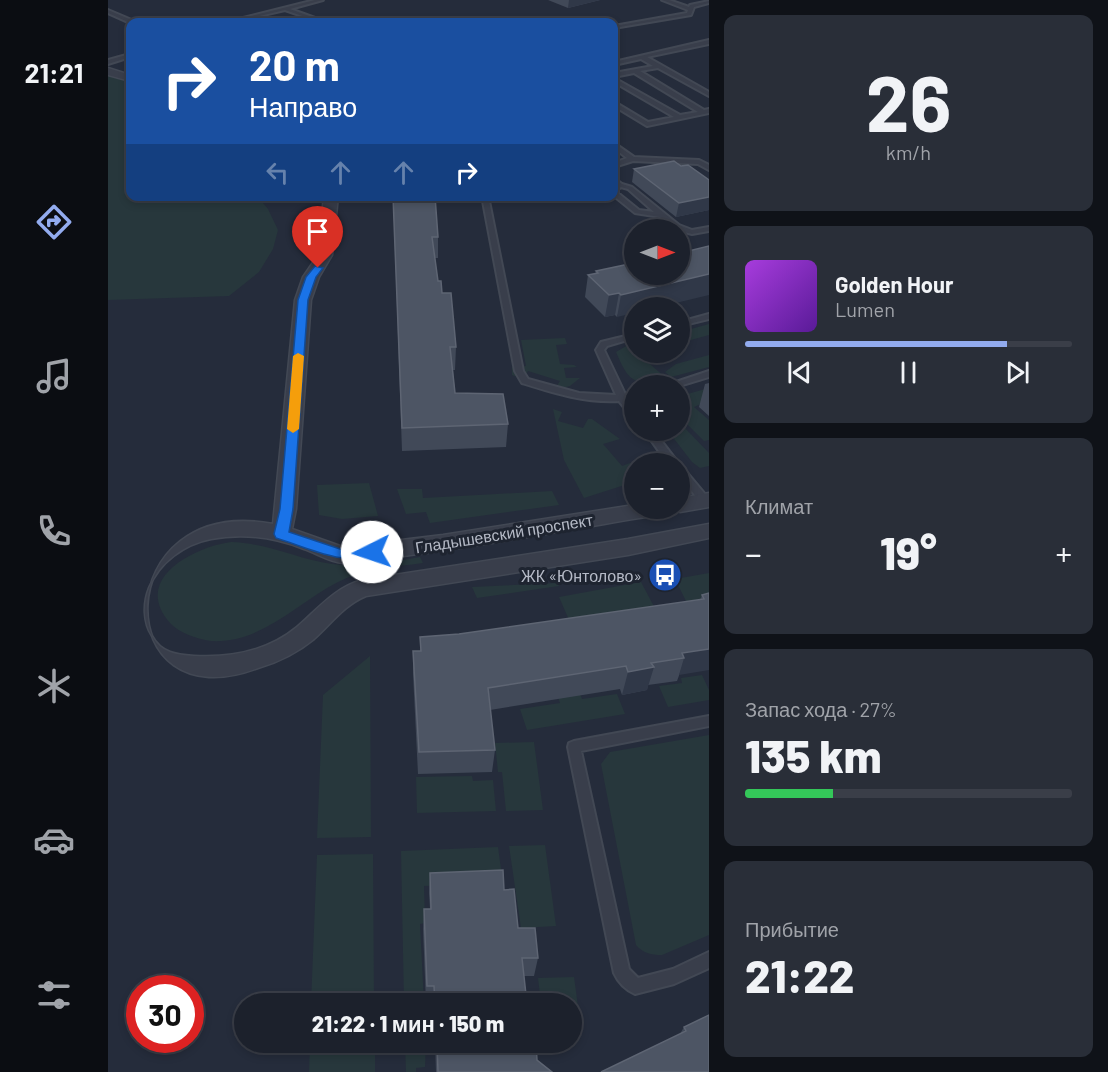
<!DOCTYPE html>
<html lang="ru">
<head>
<meta charset="utf-8">
<style>
  :root { --surface:#1c212c; --page:#292e38; --text:#f1f3f6; --muted:#a0a3a9; --line:#3a3e48; --accent:#92abee }
  body { margin:0; font-family:Barlow,sans-serif; background:var(--page); color:var(--text); height:100vh; display:flex; flex-direction:column; font-size:22px; white-space:nowrap }
  * { box-sizing:border-box; margin:0 }
  p { font-size:20px; color:var(--muted) }
  .icon { flex:none; width:33px; height:33px; fill:none; stroke:currentColor; stroke-width:2; stroke-linecap:round; stroke-linejoin:round }
  .map { position:relative; flex:1; overflow:hidden }
  .details { display:flex; flex-direction:column; gap:15px; padding:15px; background:#0f1218; width:399px }
  .details>* { flex:none }
  .guide { position:absolute; left:18px; top:18px; width:492px; height:183px; border-radius:12px; box-shadow:0 3px 9px #0003,0 0 0 2px var(--line); background:#1a4fa0; color:#fff; overflow:hidden }
  .needle { width:39px; rotate:90deg }
  .tools { position:absolute; left:516px; top:219px; display:grid; gap:12px }
  .tools a { display:grid; place-items:center; width:66px; height:66px; border-radius:50%; background:var(--surface); box-shadow:0 3px 9px #0003,0 0 0 2px var(--line); font-size:30px }
  .speed { position:absolute; left:18px; top:975px; display:flex; gap:12px; font-size:30px; font-weight:700; text-align:center }
  .speed>* { display:grid; place-content:center; width:78px; height:78px; border-radius:50%; background:var(--surface); box-shadow:0 3px 9px #0003,0 0 0 2px var(--line); line-height:1 }
  .speed .limit { border:9px solid #d22; background:#fff; color:#111 }
  .pin { position:absolute; display:grid; place-items:center; width:51px; height:51px; color:#fff; margin:-62px -26px; border-radius:50% 50% 50% 0; rotate:-45deg; box-shadow:0 0 6px #0007 }
  .pin .icon { rotate:45deg }
  .me { position:absolute; width:66px; margin:-33px; rotate:266deg; stroke-linejoin:round; filter:drop-shadow(0 0 4px #0008) }
  .turn { display:flex; align-items:center; gap:21px; height:126px; padding:0 24px; font-size:27px }
  .turn .icon { width:78px; height:78px; stroke-width:2.5 }
  .turn b { display:block; font-size:42px; line-height:51px }
  .lanes { display:flex; align-items:center; height:57px; padding:0 24px; background:#0003; justify-content:center; gap:30px; direction:ltr }
  .lanes .off { opacity:.35 }
  .big { font-size:45px; font-weight:800; line-height:1.1 }
  .details .card { flex:1; display:flex; flex-direction:column; justify-content:center; gap:9px; min-width:0; padding:0 21px; border-radius:12px; background:var(--page) }
  .details .dial { align-items:center; gap:0 }
  .dial b { font-size:78px; line-height:1 }
  .song { display:flex; align-items:center; gap:18px }
  .cover { width:72px; height:72px; border-radius:9px; background:linear-gradient(135deg,hsl(280 70% 55%),hsl(270 70% 35%)) }
  .played { height:6px; border-radius:3px; background:linear-gradient(90deg,var(--accent) 80%,var(--line) 80%) }
  .keys { display:flex; justify-content:space-around; direction:ltr }
  .heat { display:flex; justify-content:space-between; align-items:center; font-size:33px; direction:ltr }
  .charge { height:9px; border-radius:4px; background:linear-gradient(90deg,#34c759 27%,var(--line) 0) }
  .trip { position:absolute; left:126px; top:993px; width:348px; height:60px; border-radius:30px; background:var(--surface); box-shadow:0 3px 9px #0003,0 0 0 2px var(--line); font-weight:800; line-height:60px; text-align:center }
  main { display:flex; flex:1; min-height:0 }
  .tabs { display:flex; flex-direction:column; width:108px; justify-content:space-around; align-items:center; background:#0b0d12; color:var(--muted) }
  .tabs .icon { width:42px; height:42px }
  .tabs .selected { color:var(--accent) }
  .tabs b { font-size:27px; color:var(--text) }
  .map>svg:first-child { display:block }
  .green { fill:#27373c }
  .lines { fill:none; stroke-linecap:round; stroke-linejoin:round }
  .service-casing { stroke:#424854; stroke-width:4 }
  .minor-casing { stroke:#424854; stroke-width:3 }
  .service { fill:#393e4b; fill-rule:evenodd }
  .minor { fill:#393e4b; fill-rule:evenodd }
  .wall { fill:#414958 }
  .shaded-wall { fill:#303848 }
  .building { fill:#4d5564; stroke:#5e6573; stroke-width:1.5 }
  .route { fill:#1a73e8; stroke:#114b97; stroke-width:1.5 }
  .slow { fill:#f59e0b }
  .labels { text-anchor:middle; dominant-baseline:central; stroke-width:6; stroke-linejoin:round; paint-order:stroke }
  .street-label { font-size:16px; fill:#b5bac6; stroke:#1e2430 }
  .poi-label { font-size:16px; fill:#b5bac6; stroke:#1e2430; text-anchor:end }
</style>
</head>
<body>
<main>
<nav class="tabs">
<b>21:21</b>
<svg class="icon selected" aria-label="directions" viewBox="0 0 24 24"><path d="M12 3l9 9-9 9-9-9zM9 14v-3h6M13 9l2 2-2 2"/></svg>
<svg class="icon" aria-label="music" viewBox="0 0 24 24"><path d="M9 18V5l10-2v13"/><circle cx="6" cy="18" r="3"/><circle cx="16" cy="16" r="3"/></svg>
<svg class="icon" aria-label="phone" viewBox="0 0 24 24"><path d="M5 4h4l2 5-3 2q2 4 5 5l2-3 5 2v4C11 20 4 13 5 4z"/></svg>
<svg class="icon" aria-label="climate" viewBox="0 0 24 24"><path d="M12 3v18M4 7l16 10M4 17L20 7"/></svg>
<svg class="icon" aria-label="car" viewBox="0 0 24 24"><path d="M5 17H2v-5l4-1 3-4h7l3 4 3 1v5h-3M9 17h6M6 11h13"/><circle cx="7" cy="17" r="2"/><circle cx="17" cy="17" r="2"/></svg>
<svg class="icon" aria-label="filters" viewBox="0 0 24 24"><path d="M4 7h16M4 17h16"/><circle cx="9" cy="7" r="2"/><circle cx="15" cy="17" r="2"/></svg>
</nav>
<div class="map">
<svg width="601" height="1072" viewBox="0 0 601 1072">
  <rect width="100%" height="100%" fill="#252c3b"/>
  <!-- green -->
  <path class="green" d="M0,75L22,83V196L150,197L160,209L170,230L165,249L151,272L121,296L0,300Z
    M601,324V335L572,343V332Z
    M457,338L459,344L448,345L452,364L466,365L469,367L456,368L458,378H472L462,386L446,390L452,381L420,371L415,379L404,375V367L418,366L413,340Z
    M520,345L558,378C525,386 521,382 508,352Z
    M601,355V367L563,377L557,372L568,364Z
    M601,388L595,403L586,407L601,420V440L596,441L572,417V396Z
    M445,409L454,412L450,421L475,428L480,419H484L512,439L495,444L514,466L522,463L526,464V482L476,498L456,460Z
    M572,423L601,453V466L592,468L584,462L560,431L572,430Z
    M261,483L270,516L234,519L211,515L209,485Z
    M289,489H314L315,498L444,491L451,505L322,523L318,512L298,514Z
    M123,542C159,543 189,559 224,564C254,568 283,562 312,557L315,563C286,567 256,569 230,582C189,603 153,644 103,641C89,639 71,633 62,623C23,579 86,547 123,542Z
    M601,573V610L584,613L567,579Z
    M533,582L550,614L465,629L451,597Z
    M450,583L451,586L369,598L364,587Z
    M262,656L263,837L209,838L215,695Z
    M594,675L601,690V700L560,707L551,686L574,683L573,678Z
    M472,694L474,699L509,694L517,714L419,730L412,709L452,703L450,697Z
    M601,735V935L554,955C543,955 535,953 528,945L493,764L502,752Z
    M426,742L435,810L398,811L394,772H390L387,743Z
    M364,776L365,781L385,780L388,811L309,813L308,777Z
    M437,845L448,926L413,928L401,846Z
    M390,847L395,884L316,886L317,923L312,924L316,1003H296L293,851Z
    M265,854L266,1003H203L209,855Z
    M466,977L472,1021L464,1028V1004L433,1003L430,978Z
    M202,1043H267V1072H201Z
    M297,1043H318L317,1067L308,1068V1072H298Z"/>
  <g class="lines">
    <defs>
      <path id="service" d="M207,0H215L182,9L207,18L244,22L206,20L177,10L125,22H119Z
        M554,0H561L581,7L582,5L601,1V3L586,7L583,15L506,28V26L579,13L580,10Z
        M0,10L26,21V22L22,23L0,13Z
        M601,40V44L539,57L601,92V96L550,68L532,71L596,110L601,109V113L539,126L506,106V104H510L540,122L566,117L506,82V78L572,115L590,112L526,73L506,77V73L545,66L533,59L506,65V62Z
        M22,54V57L0,64V60Z
        M506,143L526,157L591,160L601,165V170L590,164L525,161L506,167V163L519,158L506,148Z
        M506,178L514,184L524,187L571,225L584,230L601,227V231L584,234L565,229L552,217L527,213L506,196V186L508,185L506,183ZM513,187L520,189L546,212L531,210L510,193V189Z
        M374,196H380L415,371L420,379L471,393L508,395L488,350L493,342L526,334V338L499,346L496,350L517,394L526,392V398L519,399L526,408V417L523,416L511,401C477,403 446,393 414,383L407,371Z
        M601,314V319L572,326V322Z
        M601,371V377L571,386H556Z
        M536,430H545L571,464H560Z
        M572,467L575,468L601,499V503H593L572,476Z
        M601,716V726L473,751L521,969L530,978L565,969L601,952V968L566,984L527,994C518,990 510,982 506,973L460,747L461,743L466,741Z"/>
      <path id="minor" d="M0,68L22,75V81L0,75Z
        M216,196H230L224,255L211,277L203,300L188,509L184,529L235,547L335,535L526,505V508H559L556,513L549,515C470,528 391,543 311,554C288,556 257,564 235,563C222,562 208,553 196,549C166,537 135,533 103,539C77,544 51,562 41,588C35,603 35,622 44,636C53,653 69,655 86,656C123,658 160,651 189,627C210,609 226,588 254,580L520,539L601,524V538L520,555L258,596C236,605 223,624 206,639C189,653 170,662 150,668C0,725 0,493 165,524L187,300L195,277L210,255Z
        M601,493V507L572,512L564,508H572V498Z"/>
    </defs>
    <!-- service casing -->
    <use href="#service" class="service-casing"/>
    <!-- minor casing -->
    <use href="#minor" class="minor-casing"/>
    <!-- service -->
    <use href="#service" class="service"/>
    <!-- minor -->
    <use href="#minor" class="minor"/>
  </g>
  <!-- wall -->
  <path class="wall" d="M440,0H492L460,8Z
    M573,166L601,180V210L568,217L524,182L526,169Z
    M285,196H327L330,237V258H327L330,281L334,293L348,347L347,370H345L347,393L400,424L398,447L294,451Z
    M526,263L509,317L507,315L497,317L477,297L480,275L487,274L488,271Z
    M601,383V416L591,407L597,384Z
    M601,593L569,681L540,685L539,690L514,695L512,689L382,710L387,750L384,772L310,774L305,674V651H312V637L351,634L592,600L594,595Z
    M322,873L396,890L410,928L430,958L426,976H416L419,1004L318,1003L315,929L316,909H322L321,893Z
    M576,1027L601,1072L572,1034Z
    M327,1042H428L429,1060L444,1072H328Z"/>
  <!-- shaded-wall -->
  <path class="shaded-wall" d="M461,0H492L460,8Z
    M601,197V210L568,217L571,203Z
    M601,274V295L547,308H526V313L509,317L513,295Z
    M511,293L507,315L497,317L501,295Z
    M601,649V670L571,675L576,658L574,653Z
    M546,667L539,690L514,695L520,672Z"/>
  <!-- building -->
  <path class="building" d="M566,161L573,166L580,165L601,180V197L571,203L526,169Z
    M285,196H327L330,237H324L330,281H333L334,293H343L348,347H342L347,393L395,394L400,424L294,428Z
    M601,246V274L513,295L511,293L501,295L480,275L490,273L488,271L526,263V274H572V253Z
    M601,593V649L574,653L576,658L543,663L546,667L520,672L518,666L380,688L387,750L311,752L305,651H313L312,637L351,634L596,599L594,595Z
    M395,870L396,890L406,889L410,928H427L430,958H414L419,1004H327L326,986H319L316,909H323L322,873Z
    M601,1015V1072H493L578,1031L576,1027Z
    M329,1042H428L429,1060L444,1072H330Z"/>
  <!-- route -->
  <path class="route" d="M207,266L215,268L208,277L200,300L185,509L181,532L235,550L269,549L271,552L269,556C234,566 200,548 168,538L166,534L172,509L190,300L198,277Z"/>
  <!-- slow -->
  <path class="slow" d="M190,353L196,356L191,429L185,433L179,429L185,356Z"/>
  <!-- icons -->
  <defs>
    <symbol id="bus-disc" viewBox="-11 -11 22 22"><circle r="9.5" fill="#1a4fb4" stroke="#1e2430"/><path d="M-5-6H5V4H4V6H2V4H-2V6H-4V4H-5ZM-3.5-4V0h7V-4ZM-3.5 1.2v1.5H-2V1.2ZM2 1.2v1.5H3.5V1.2Z" fill="#fff"/></symbol>
  </defs>
  <g fill-rule="evenodd">
    <use href="#bus-disc" x="538" y="556" width="38" height="38"/>
  </g>
  <g class="labels">
    <!-- street labels -->
    <g class="street-label">
      <text transform="translate(396 533) rotate(-9)">Гладышевский проспект</text>
    </g>
    <!-- poi labels -->
    <g class="poi-label">
      <text x="534" y="575">ЖК «Юнтолово»</text>
    </g>
  </g>
</svg>
<div class="tools">
<a><svg class="needle" viewBox="-14 -14 28 28"><path d="M0-13l5 13h-10z" fill="#e53935"/><path d="M0 13l5-13h-10z" fill="#a0a3a9"/></svg></a>
<a><svg class="icon" aria-label="layers" viewBox="0 0 24 24"><path d="M12 4l9 5-9 5-9-5zM3 14l9 5 9-5"/></svg></a>
<a>+</a>
<a>−</a>
</div>
<div class="speed"><div class="limit">30</div></div>
<div class="pin" style="left:210px;top:268px;background:#d93025"><svg class="icon" aria-label="arrive" viewBox="0 0 24 24"><path d="M6 21V4h12l-3 4 3 4H6"/></svg></div>
<svg class="me" style="left:264px;top:552px" viewBox="-20 -20 40 40"><circle r="19" fill="#fff"/><path d="M0-13L10 11 0 6-10 11z" fill="#1a73e8"/></svg>
<div class="trip">21:22 · 1 мин · 150 m</div>
<div class="guide">
<div class="turn"><svg class="icon" aria-label="right" viewBox="0 0 24 24"><path d="M7 20v-9h11M14 6l5 5-5 5"/></svg><div><b>20 m</b>Направо</div></div>
<div class="lanes"><svg class="icon off" aria-label="left" viewBox="0 0 24 24"><path d="M17 20v-9H6M10 6l-5 5 5 5"/></svg><svg class="icon off" aria-label="ahead" viewBox="0 0 24 24"><path d="M12 20V5M6 11l6-6 6 6"/></svg><svg class="icon off" aria-label="ahead" viewBox="0 0 24 24"><path d="M12 20V5M6 11l6-6 6 6"/></svg><svg class="icon" aria-label="right" viewBox="0 0 24 24"><path d="M7 20v-9h11M14 6l5 5-5 5"/></svg></div>
</div>
</div>
<section class="details">
<div class="card dial"><b>26</b><p>km/h</p></div>
<div class="card">
<div class="song"><i class="cover"></i><div><b>Golden Hour</b><p>Lumen</p></div></div>
<div class="played"></div>
<div class="keys"><svg class="icon" aria-label="previous" viewBox="0 0 24 24"><path d="M18 5L8 12l10 7zM5 5v14"/></svg><svg class="icon" aria-label="pause" viewBox="0 0 24 24"><path d="M8 5v14M16 5v14"/></svg><svg class="icon" aria-label="next" viewBox="0 0 24 24"><path d="M6 5l10 7-10 7zM19 5v14"/></svg></div>
</div>
<div class="card"><p>Климат</p>
<div class="heat"><a>−</a><b class="big">19°</b><a>+</a></div>
</div>
<div class="card"><p>Запас хода · 27%</p><b class="big">135 km</b><div class="charge"></div></div>
<div class="card"><p>Прибытие</p><b class="big">21:22</b></div>
</section>
</main>
</body>
</html>
